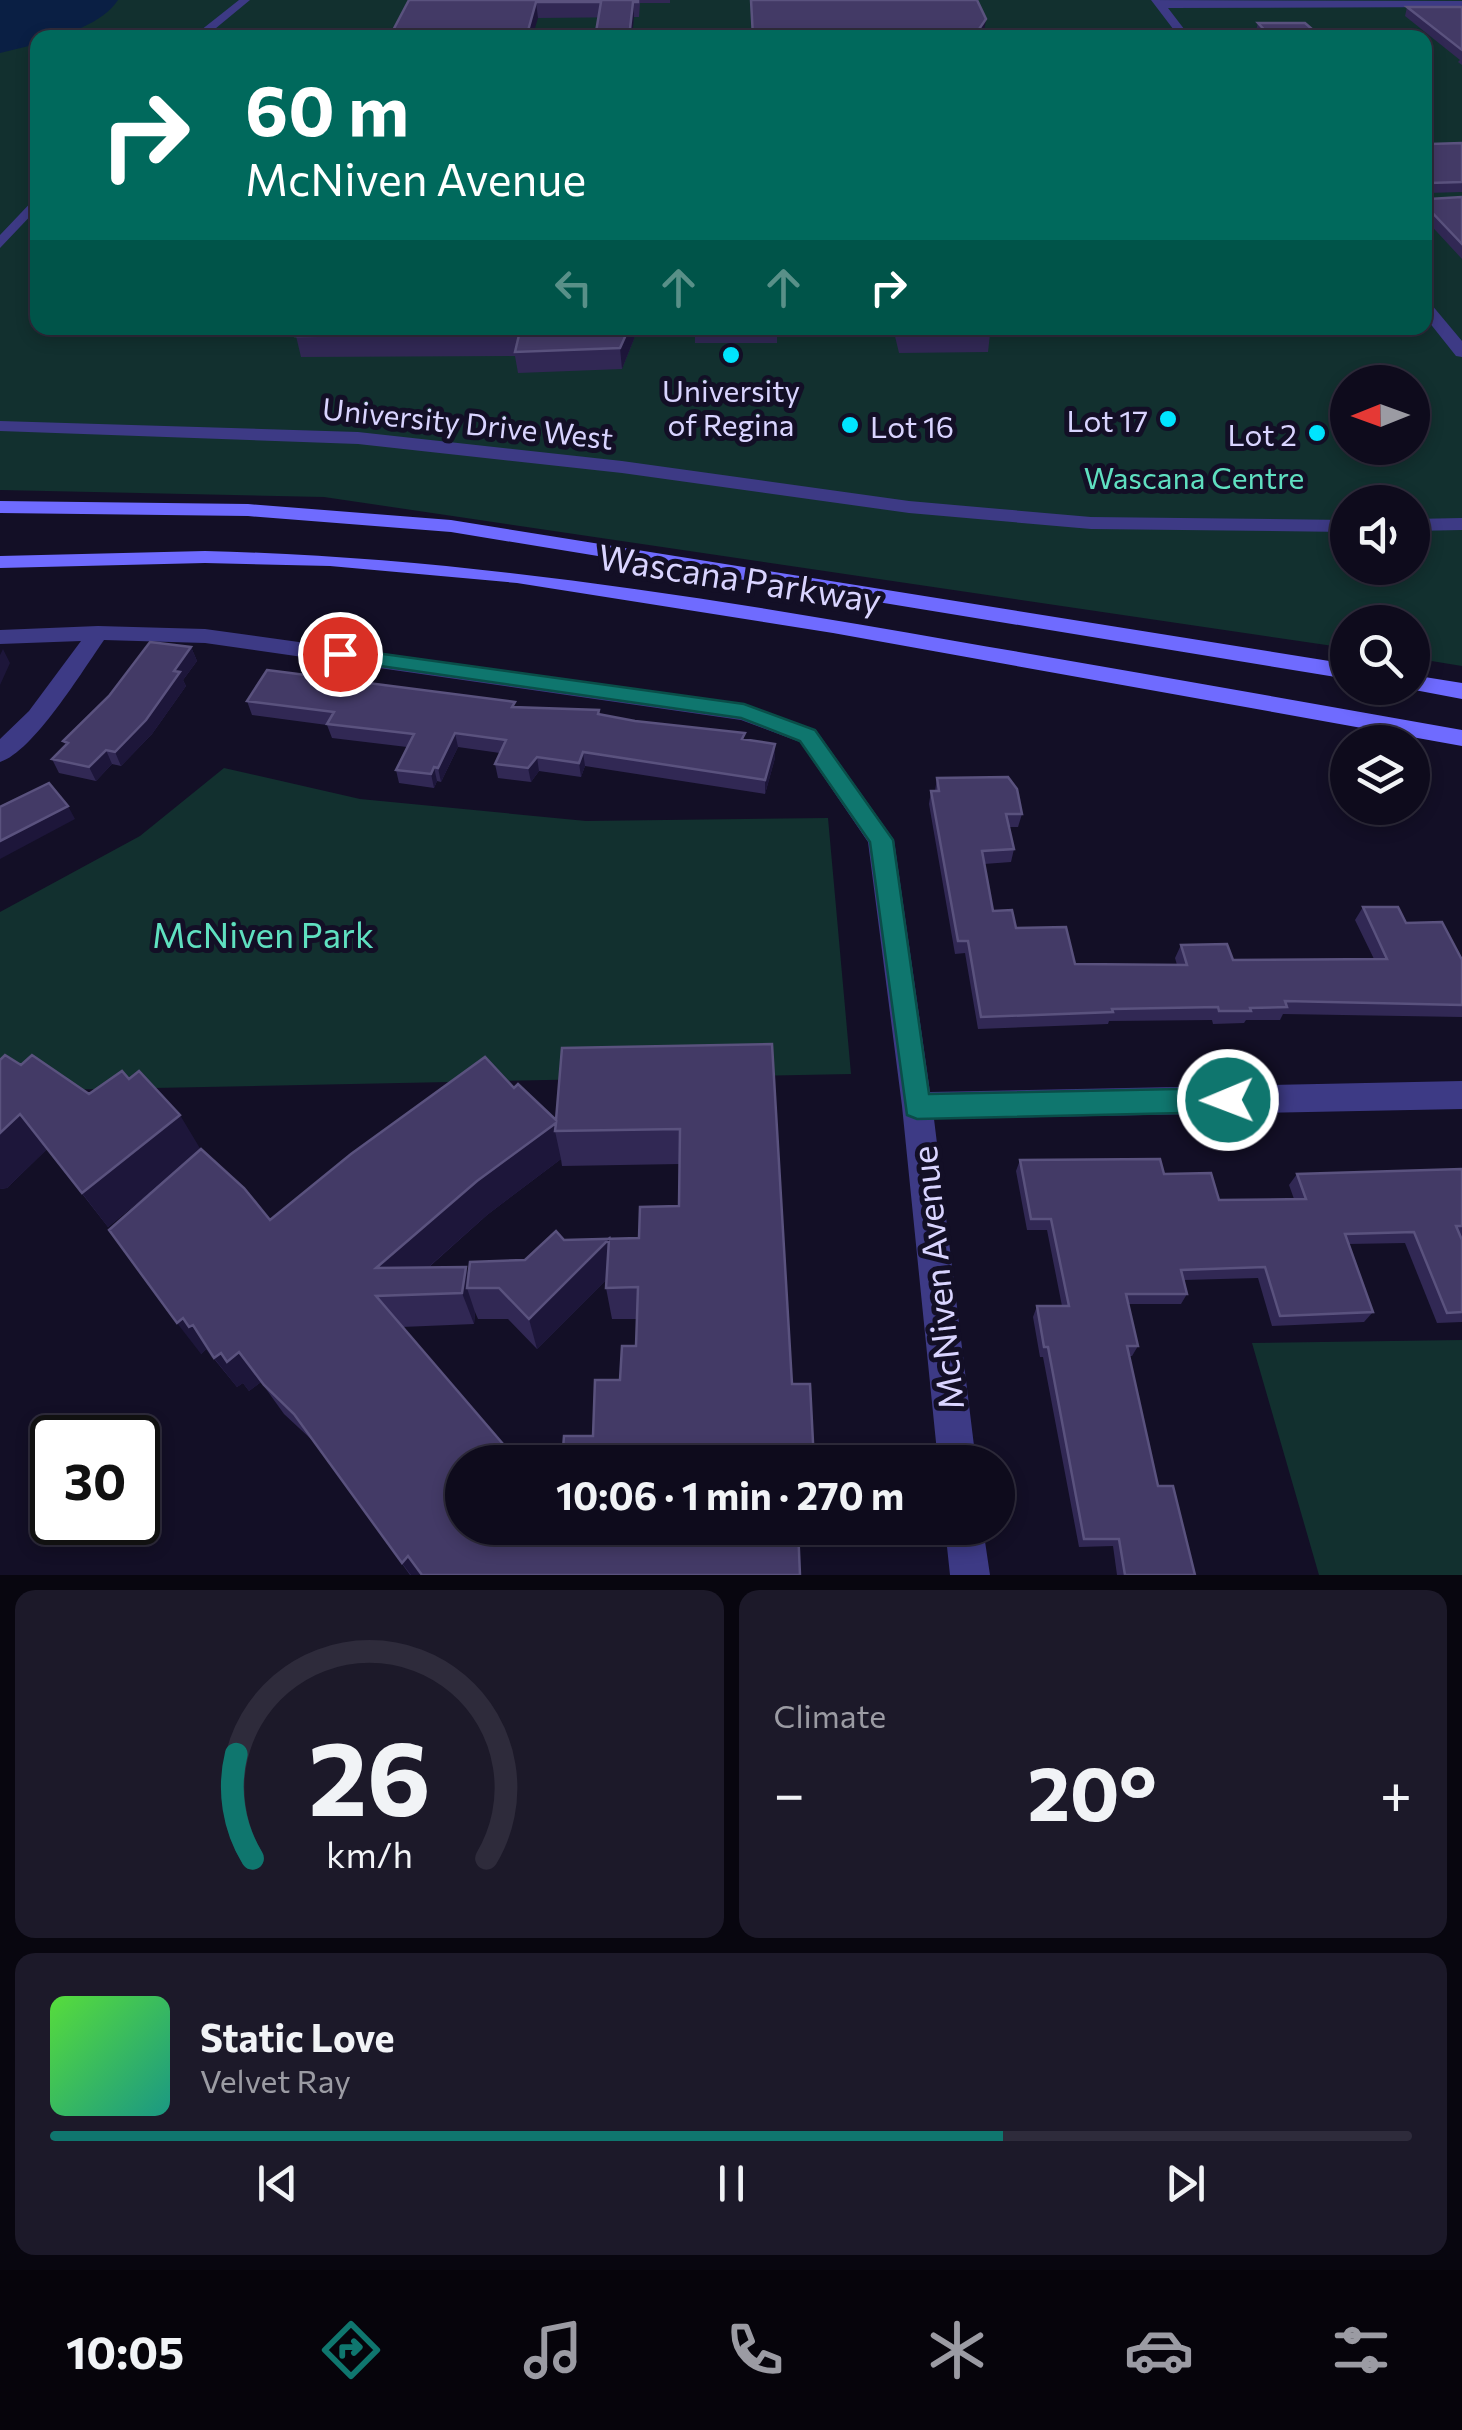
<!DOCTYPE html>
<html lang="en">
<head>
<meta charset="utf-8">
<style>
  :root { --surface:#0e0b1c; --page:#1c1929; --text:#f1f3f6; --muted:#9b9ba3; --line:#2e2b3b; --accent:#0f766e }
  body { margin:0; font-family:Commissioner,sans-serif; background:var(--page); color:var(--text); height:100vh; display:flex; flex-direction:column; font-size:38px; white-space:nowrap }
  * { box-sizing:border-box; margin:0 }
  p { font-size:32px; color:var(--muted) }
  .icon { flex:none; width:55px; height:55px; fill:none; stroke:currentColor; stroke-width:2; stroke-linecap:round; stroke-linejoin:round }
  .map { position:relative; height:1575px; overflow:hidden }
  .details { display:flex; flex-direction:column; gap:15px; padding:15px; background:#08060f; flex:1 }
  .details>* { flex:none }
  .top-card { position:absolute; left:30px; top:30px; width:1402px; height:305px; border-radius:20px; box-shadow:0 5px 15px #0003,0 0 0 2px var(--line); background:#00695c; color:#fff; overflow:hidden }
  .needle { width:65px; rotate:269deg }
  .buttons { position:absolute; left:1330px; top:365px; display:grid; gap:20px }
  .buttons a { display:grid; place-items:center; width:100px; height:100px; border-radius:50%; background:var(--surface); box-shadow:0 5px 15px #0003,0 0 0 2px var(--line); font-size:50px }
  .speed { position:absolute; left:30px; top:1415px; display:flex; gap:20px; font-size:50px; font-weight:700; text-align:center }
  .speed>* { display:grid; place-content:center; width:130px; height:130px; border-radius:50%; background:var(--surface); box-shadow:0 5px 15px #0003,0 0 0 2px var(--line); line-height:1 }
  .speed .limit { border:5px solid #111; border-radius:15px; background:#fff; color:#111 }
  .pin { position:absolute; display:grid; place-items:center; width:85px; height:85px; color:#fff; margin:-42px; border:5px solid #fff; border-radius:50%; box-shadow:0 2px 10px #0007 }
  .me { position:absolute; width:110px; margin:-55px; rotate:269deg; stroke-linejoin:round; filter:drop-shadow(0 0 8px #0008) }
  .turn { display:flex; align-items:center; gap:35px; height:210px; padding:0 50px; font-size:45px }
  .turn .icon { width:130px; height:130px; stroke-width:2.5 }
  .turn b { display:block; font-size:70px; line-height:85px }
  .lanes { display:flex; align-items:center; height:95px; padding:0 50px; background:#0003; justify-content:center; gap:50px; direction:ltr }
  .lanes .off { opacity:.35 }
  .big { font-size:75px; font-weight:700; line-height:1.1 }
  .details .card { flex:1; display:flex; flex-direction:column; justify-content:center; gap:15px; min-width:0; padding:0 35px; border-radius:20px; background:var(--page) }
  .details .dial { align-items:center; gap:0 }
  .dial svg { height:260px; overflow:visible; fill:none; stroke:var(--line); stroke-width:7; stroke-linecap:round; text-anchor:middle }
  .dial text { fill:var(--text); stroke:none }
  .song { display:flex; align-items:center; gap:30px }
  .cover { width:120px; height:120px; border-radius:15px; background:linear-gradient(135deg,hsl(110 70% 55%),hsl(170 70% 35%)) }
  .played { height:10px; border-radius:5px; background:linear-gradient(90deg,var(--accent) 70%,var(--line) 70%) }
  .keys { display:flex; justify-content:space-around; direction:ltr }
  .heat { display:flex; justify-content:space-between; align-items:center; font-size:55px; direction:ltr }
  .details .tiles { flex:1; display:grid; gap:15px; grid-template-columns:1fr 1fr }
  .card:last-child { grid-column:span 2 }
  .trip { position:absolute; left:445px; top:1445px; width:570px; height:100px; border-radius:50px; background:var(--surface); box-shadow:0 5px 15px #0003,0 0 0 2px var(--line); font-weight:700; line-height:100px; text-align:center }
  .dock { display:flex; height:160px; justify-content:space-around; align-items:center; background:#06040b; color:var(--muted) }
  .dock .icon { width:70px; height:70px }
  .dock .on { color:var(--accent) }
  .dock b { font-size:45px; color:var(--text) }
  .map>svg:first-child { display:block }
  .green { fill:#12302f; fill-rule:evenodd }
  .water { fill:#0a1f44 }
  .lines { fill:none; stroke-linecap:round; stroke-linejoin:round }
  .pedestrian { fill:#3d3a85; fill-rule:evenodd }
  .minor { fill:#3d3a85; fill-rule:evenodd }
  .secondary { fill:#6f6bff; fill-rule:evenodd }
  .wall { fill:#312854; fill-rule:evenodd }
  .shaded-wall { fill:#1d163a }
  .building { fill:#433a66; stroke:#5a527e; stroke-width:2.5 }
  .route { fill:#0f766e; stroke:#0a4d48; stroke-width:2.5 }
  .poi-dot { fill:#00e5ff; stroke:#130f26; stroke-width:4 }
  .labels { text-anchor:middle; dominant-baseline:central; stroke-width:10; stroke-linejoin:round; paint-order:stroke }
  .far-poi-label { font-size:30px; fill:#d9d4ff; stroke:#130f26; text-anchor:end }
  .far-street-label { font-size:30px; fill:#d9d4ff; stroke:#130f26 }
  .far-park-label { font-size:30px; fill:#5fe0c0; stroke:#130f26 }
  .street-label { font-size:35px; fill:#d9d4ff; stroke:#130f26 }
  .park-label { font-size:35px; fill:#5fe0c0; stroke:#130f26 }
</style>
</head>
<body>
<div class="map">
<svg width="1462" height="1575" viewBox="0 0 1462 1575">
  <rect width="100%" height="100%" fill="#130f26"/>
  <!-- green -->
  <path class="green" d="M0,0H1462V666L1413,658L1412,622H1348L1347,648L324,497L0,490ZM38,38H1425V328H38ZM1348,382H1412V448H1348ZM1348,502H1412V568H1348Z
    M224,768L360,799L586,821L828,818L851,1074L0,1091V912L140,836Z
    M1462,1340V1575H1319L1252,1343Z"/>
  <!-- water -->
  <path class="water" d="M0,0H118C104,22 64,38 38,38L37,44L0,53Z"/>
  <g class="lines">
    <!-- pedestrian -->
    <path class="pedestrian" d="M1177,328H1190L1193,332L1181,335Z
      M1213,328H1226L1229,332L1217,335Z"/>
    <!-- minor -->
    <path class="minor" d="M239,0H250L204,38H191Z
      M1151,0L1462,1V7L1168,8L1191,38H1180Z
      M38,195V208L0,248V235Z
      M1425,302L1431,304L1462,341V357L1456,356L1425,317Z
      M0,421L358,432L622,461L909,501L1091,517L1348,520V532L1091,529L909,513L622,473L358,444L0,431Z
      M1462,518V530L1412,531V519Z
      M98,626L205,629L744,704L816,730L894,840L930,1092L1462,1081V1109L934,1119L976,1462H938L902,1106L868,842L800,742L741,720L205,643L104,640C83,670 33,752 0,762V739L29,711L81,641L0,644V630Z
      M945,1528H983L990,1575H950Z"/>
    <!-- secondary -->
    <path class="secondary" d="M0,501L248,504L451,520L1348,664V679L451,532L248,516L0,513Z
      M205,551C458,557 706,597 955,641C1124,670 1293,700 1462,730V746L833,633L517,583L330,566L205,563L0,568V556Z
      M1412,675L1462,683V699L1404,688H1412Z"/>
  </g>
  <!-- wall -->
  <path class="wall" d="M409,0H670V3H640L639,17L538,18Z
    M1407,7H1462V65L1458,62L1460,60L1405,16Z
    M1258,23L1313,30L1338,38H1254Z
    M1462,143V192L1427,193L1429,199L1462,197V259L1425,219L1430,144Z
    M117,328H175L171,334L119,332Z
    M299,328H636L634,339L622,369L518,373L515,356L301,357L296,336Z
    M695,328H777V343H695Z
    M893,328H1002L1001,334H990L988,352L899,353Z
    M191,647L197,661L183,680L186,686L152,734L121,766L112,764L96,781L59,773L52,759L66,745L63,741Z
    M247,701L515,707L600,715L745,739L775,758L765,794L585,766L581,777L539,771L531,782L498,778L495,764L500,753L458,747L441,782L437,781L434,788L399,783L396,770L407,747L332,738L327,725L252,715Z
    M937,778L1022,814L1018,827H1009L1014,849L1011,862L984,864L993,911L1016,928L1075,964L1177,965L1175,958L1181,945L1233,960L1374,959L1355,920L1363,907L1406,923L1462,960V1017L1283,1014L1280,1020H1246L1244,1023L1213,1024L1212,1020L1109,1021L1108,1024L978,1029L965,953L955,954L929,804L931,791H935Z
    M772,1044L792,1384L593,1436L636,1346L637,1319H612L606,1288L607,1279L537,1349L508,1319H478L475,1312L474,1324L402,1327L462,1462L800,1575H410L313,1441L284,1414L261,1382L249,1391L243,1383L237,1387L206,1349L201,1354L176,1171L108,1227L47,1149L7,1188L0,1189V1060L21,1065L89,1094L201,1149L270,1220L514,1088L556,1120ZM561,1159L562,1166L680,1164L679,1206L639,1238L564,1240L525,1260L468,1275L428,1268L487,1215Z
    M1020,1160L1164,1174L1219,1200L1294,1199L1289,1185L1297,1174L1462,1169V1322L1437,1323L1405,1243L1348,1244L1373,1312L1364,1322L1272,1326L1258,1278L1184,1280L1187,1294L1181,1304H1128L1138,1346L1132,1356H1129L1158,1486L1195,1575H1117L1113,1546L1079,1547L1043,1357H1040L1033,1317L1037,1306H1062L1047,1230H1027L1016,1171Z"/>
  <!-- shaded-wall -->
  <path class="shaded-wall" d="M536,2L538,18L532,38H526Z
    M633,2L634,17L632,38H629Z
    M986,19L983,38H973Z
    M629,328H636L634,339L622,369L620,348Z
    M191,647L197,661L183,680L186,686L152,734L121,766L115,752Z
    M3,649L10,663L0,685V655Z
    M455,733L458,747L441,782L438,768Z
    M775,744V758L765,794V780Z
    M106,750L112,764L96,781L89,767Z
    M583,752L585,766L581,777L579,763Z
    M537,757L539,771L531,782L528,768Z
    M434,767L437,781L434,788L431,774Z
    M68,806L75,819L0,859V841Z
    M20,1114L47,1149L7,1188L0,1189V1133Z
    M180,1115L201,1150L108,1227L82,1193Z
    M556,1123L555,1131L561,1159L487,1215L397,1295L376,1268L477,1181Z
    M609,1239L614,1272L537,1349L529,1319Z
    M466,1267L473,1288H467L475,1312L474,1324L462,1293Z
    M183,1318L193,1325L216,1355L212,1358L206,1349L201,1354L177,1323Z
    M239,1352L261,1382L249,1391L243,1383L237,1387L214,1358L221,1353Z
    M503,1444L511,1462H487Z
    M408,1556L421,1575H411L402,1563Z"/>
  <!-- building -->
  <path class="building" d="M409,0H638V2H633L629,38H595L601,2H536L526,38H389Z
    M751,0H977L986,19L973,38L753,37Z
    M1407,7H1462V50Z
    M1258,23H1305L1313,30H1330L1338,38H1272Z
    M1425,139L1430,144L1462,143V182L1429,183L1425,187L1429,199L1462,197V244L1425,205Z
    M299,328H629L620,348L515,352L519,335L500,334L296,336Z
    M900,328H989L991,331L901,332Z
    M150,642L191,647L174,671L180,672L146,720L115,752L106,750L89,767L52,759L68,743L63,741L109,696Z
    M267,670L515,702L512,707L599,710L598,714L635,721L745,733L742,739L775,744L765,780L583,752L579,763L537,757L528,768L495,764L506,740L455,733L438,768L434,767L431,774L396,770L414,734L327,724L334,712L247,701Z
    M1008,777L1017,789L1022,814H1006L1014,849L982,851L993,911L1012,910L1016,928L1066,927L1075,964L1187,965L1181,945L1227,944L1233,960L1387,959L1363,907H1398L1406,923L1442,922L1462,960V1005L1285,1001L1287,1007L1250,1008L1251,1011H1219L1218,1007L1112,1009L1113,1012L981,1017L968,941H958L931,791H939L937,778Z
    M49,783L68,806L0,841V807Z
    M772,1044L792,1384H810L814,1462H562L564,1436H593L595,1380H620L622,1346H636L638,1287L606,1288L609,1239L529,1319L499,1288H467L470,1262L525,1260L556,1231L564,1240L639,1238L640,1207L679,1206L680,1129L555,1131L556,1123L477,1181L376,1268L466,1267L462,1293L376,1296L503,1444L487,1462H462V1528H798L800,1575H422L408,1556L402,1563L294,1414L264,1385L239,1352L227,1362L221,1353L214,1358L193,1325L189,1327L183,1318L177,1323L109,1230L201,1149L244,1188L270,1220L351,1154L485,1057L514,1088L518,1084L556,1120L562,1048Z
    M5,1055L21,1065L32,1055L89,1094L122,1071L129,1079L139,1071L180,1115L82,1193L20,1114L0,1133V1060Z
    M1160,1159L1164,1174L1211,1173L1219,1200L1306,1199L1297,1174L1462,1169V1226H1456L1462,1240V1312L1447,1313L1414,1232L1345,1234L1373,1312L1280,1316L1265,1267L1181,1270L1187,1294H1126L1138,1346H1127L1158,1486H1173L1195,1575H1125L1119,1539H1084L1048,1347H1044L1037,1306H1069L1051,1219H1031L1020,1160Z"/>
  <!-- route -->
  <path class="route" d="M340,648L744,704L815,730L893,840L929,1094L1228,1088L1238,1091L1242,1100L1238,1109L1228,1112L917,1119L907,1115L870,842L800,741L741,718L332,659L329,654L332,650Z"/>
  <!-- markers -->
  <g class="poi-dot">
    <circle cx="731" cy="355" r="10"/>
    <circle cx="1168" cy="419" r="10"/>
    <circle cx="850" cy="425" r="10"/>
    <circle cx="1317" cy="433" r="10"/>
  </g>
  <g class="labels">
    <!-- far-poi labels -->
    <g class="far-poi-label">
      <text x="731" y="389" text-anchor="middle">University<tspan x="731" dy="34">of Regina</tspan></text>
      <text x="1148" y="419">Lot 17</text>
      <text x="870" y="425" text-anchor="start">Lot 16</text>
      <text x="1297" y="433">Lot 2</text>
    </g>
    <!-- far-street labels -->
    <g class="far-street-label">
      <text transform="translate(468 422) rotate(6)">University Drive West</text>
    </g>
    <!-- far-park labels -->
    <g class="far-park-label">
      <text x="1194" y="476">Wascana Centre</text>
    </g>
    <!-- street labels -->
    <g class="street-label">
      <text transform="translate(740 577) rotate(9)">Wascana Parkway</text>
      <text transform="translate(936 1278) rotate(-96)">McNiven Avenue</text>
    </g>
    <!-- park labels -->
    <g class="park-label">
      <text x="263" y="933">McNiven Park</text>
    </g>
  </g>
</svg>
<div class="buttons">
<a><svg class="needle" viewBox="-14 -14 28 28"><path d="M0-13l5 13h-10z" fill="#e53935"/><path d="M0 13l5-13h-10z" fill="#9b9ba3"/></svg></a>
<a><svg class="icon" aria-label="sound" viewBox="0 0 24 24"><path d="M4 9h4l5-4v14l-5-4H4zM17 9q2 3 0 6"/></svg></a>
<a><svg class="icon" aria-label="search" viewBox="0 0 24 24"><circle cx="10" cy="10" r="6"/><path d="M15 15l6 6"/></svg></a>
<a><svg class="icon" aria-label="layers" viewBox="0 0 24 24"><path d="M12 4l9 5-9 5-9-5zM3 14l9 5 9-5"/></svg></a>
</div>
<div class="speed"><div class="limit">30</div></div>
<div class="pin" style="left:340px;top:654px;background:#d93025"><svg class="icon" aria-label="arrive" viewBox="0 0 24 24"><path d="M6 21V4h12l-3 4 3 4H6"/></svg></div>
<svg class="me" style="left:1228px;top:1100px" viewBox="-20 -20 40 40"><circle r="17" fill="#0f766e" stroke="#fff" stroke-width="3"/><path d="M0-11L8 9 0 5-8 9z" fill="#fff"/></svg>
<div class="trip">10:06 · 1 min · 270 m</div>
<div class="top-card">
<div class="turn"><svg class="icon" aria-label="right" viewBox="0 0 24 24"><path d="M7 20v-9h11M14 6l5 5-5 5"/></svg><div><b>60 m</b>McNiven Avenue</div></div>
<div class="lanes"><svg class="icon off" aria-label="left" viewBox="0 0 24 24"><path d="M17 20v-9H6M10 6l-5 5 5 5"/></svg><svg class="icon off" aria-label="ahead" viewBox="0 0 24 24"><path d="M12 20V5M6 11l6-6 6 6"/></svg><svg class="icon off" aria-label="ahead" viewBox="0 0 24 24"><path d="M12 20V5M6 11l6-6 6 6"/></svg><svg class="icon" aria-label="right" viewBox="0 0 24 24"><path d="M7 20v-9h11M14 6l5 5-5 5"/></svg></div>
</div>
</div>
<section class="details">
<div class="tiles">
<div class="card dial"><svg viewBox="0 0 100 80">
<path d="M14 69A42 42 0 1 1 86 69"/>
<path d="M14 69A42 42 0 0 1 9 37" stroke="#0f766e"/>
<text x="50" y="56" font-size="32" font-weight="700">26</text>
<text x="50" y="72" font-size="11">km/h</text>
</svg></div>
<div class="card"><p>Climate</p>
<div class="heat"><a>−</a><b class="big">20°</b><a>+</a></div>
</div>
<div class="card">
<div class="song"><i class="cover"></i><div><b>Static Love</b><p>Velvet Ray</p></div></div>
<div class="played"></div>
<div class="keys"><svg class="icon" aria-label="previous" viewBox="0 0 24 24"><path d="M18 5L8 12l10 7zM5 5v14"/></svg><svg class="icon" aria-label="pause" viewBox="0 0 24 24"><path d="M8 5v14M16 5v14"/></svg><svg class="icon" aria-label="next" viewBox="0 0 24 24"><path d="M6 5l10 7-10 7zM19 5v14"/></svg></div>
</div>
</div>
</section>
<nav class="dock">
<b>10:05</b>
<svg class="icon on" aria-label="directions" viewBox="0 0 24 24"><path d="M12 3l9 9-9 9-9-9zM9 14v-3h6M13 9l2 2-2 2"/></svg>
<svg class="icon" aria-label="music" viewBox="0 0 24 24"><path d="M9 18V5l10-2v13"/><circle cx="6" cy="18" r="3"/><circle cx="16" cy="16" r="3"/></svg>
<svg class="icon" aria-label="phone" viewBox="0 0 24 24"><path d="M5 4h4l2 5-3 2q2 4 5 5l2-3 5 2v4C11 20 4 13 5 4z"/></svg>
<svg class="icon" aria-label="climate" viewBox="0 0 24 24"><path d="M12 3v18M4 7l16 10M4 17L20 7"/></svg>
<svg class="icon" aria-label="car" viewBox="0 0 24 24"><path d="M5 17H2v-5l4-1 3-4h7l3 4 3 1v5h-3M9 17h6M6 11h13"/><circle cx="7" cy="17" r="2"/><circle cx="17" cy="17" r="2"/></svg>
<svg class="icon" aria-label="filters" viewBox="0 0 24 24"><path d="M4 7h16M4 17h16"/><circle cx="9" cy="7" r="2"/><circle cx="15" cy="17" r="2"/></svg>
</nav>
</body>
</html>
